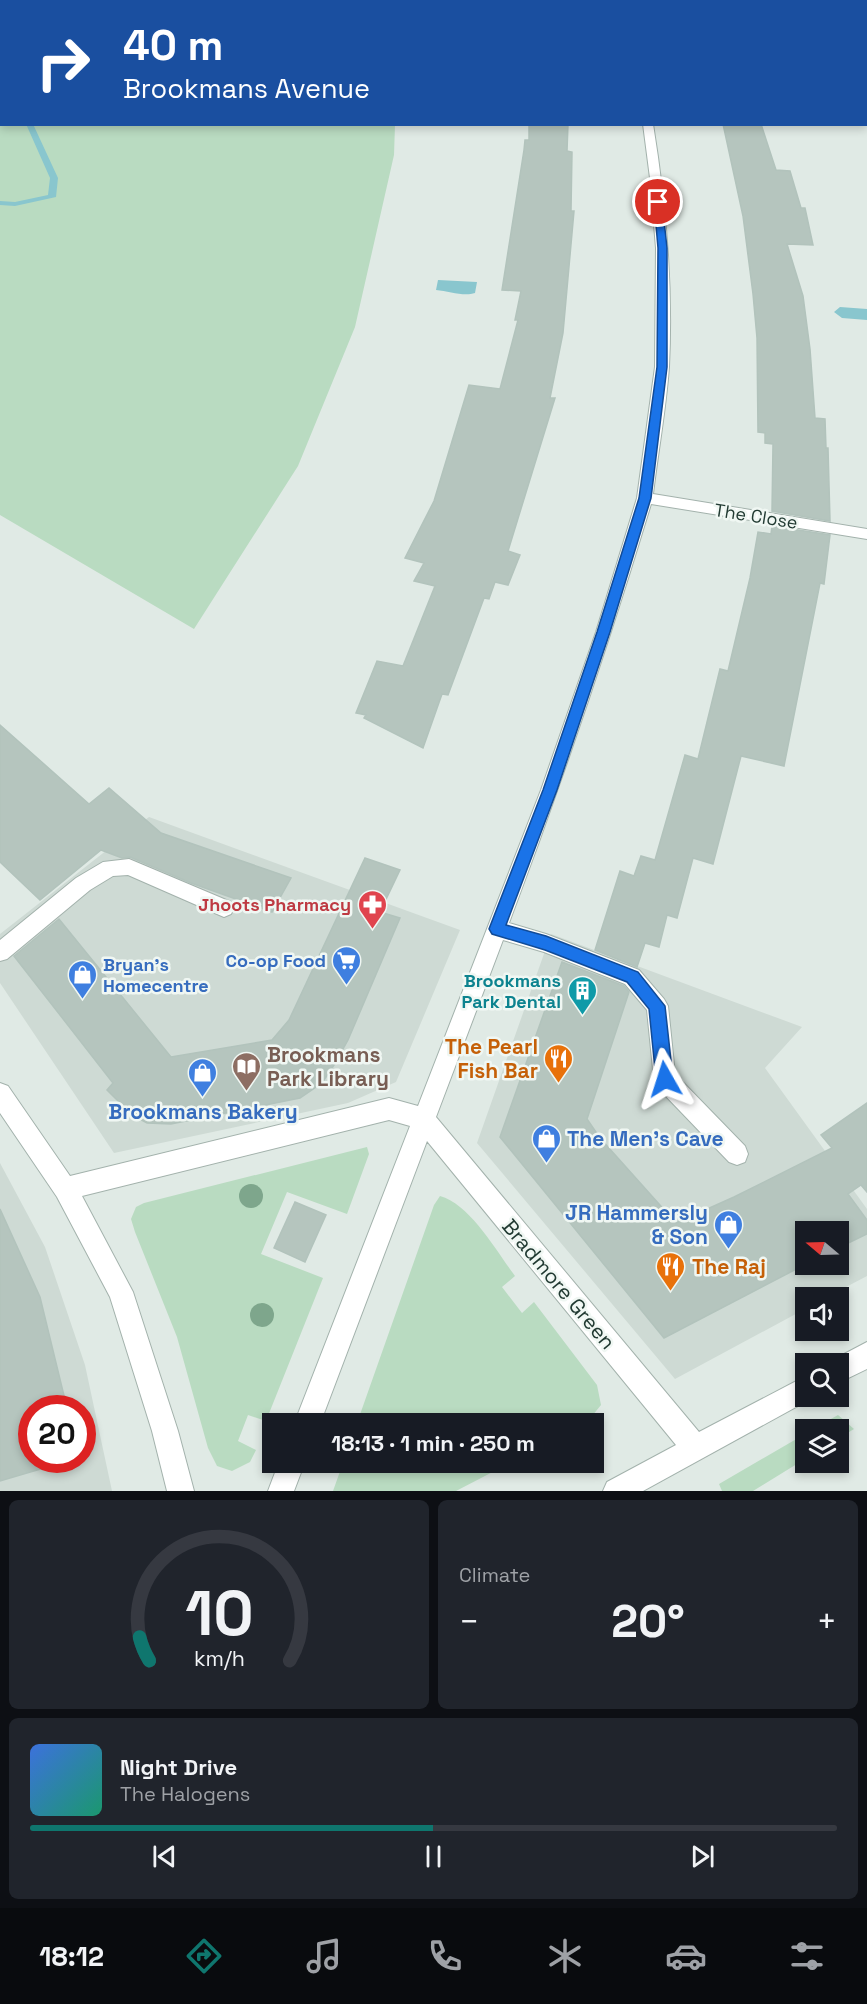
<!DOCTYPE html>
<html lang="en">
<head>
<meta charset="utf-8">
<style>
  :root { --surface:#171b24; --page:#20242c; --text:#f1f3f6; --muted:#9ea1a6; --line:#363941; --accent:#0f766e }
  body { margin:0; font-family:"Space Grotesk",sans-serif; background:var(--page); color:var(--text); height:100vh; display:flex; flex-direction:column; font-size:22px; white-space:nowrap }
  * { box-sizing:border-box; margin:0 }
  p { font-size:20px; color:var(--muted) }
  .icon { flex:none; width:33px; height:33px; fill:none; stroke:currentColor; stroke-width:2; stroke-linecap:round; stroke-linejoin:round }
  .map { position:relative; height:1491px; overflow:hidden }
  .details { display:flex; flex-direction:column; gap:9px; padding:9px; background:#0d0f14; flex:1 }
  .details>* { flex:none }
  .top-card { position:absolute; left:0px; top:0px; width:867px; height:126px; box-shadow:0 3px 9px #0003; background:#1a4fa0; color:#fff; overflow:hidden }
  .needle { width:39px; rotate:289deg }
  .tools { position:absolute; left:795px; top:1221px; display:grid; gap:12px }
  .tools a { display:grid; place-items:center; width:54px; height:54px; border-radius:0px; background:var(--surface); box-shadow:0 3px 9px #0003; font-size:30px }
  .speed { position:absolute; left:18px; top:1395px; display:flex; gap:12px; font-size:30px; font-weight:700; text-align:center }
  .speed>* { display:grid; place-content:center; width:78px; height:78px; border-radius:50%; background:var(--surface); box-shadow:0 3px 9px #0003; line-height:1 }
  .speed .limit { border:9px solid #d22; background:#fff; color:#111 }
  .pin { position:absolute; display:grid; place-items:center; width:51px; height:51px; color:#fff; margin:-26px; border:3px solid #fff; border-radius:50%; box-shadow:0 2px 6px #0007 }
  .me { position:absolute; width:66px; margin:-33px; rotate:354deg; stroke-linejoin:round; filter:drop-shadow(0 0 4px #0008) }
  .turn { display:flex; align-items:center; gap:21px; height:126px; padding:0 24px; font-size:27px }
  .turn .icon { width:78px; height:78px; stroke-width:2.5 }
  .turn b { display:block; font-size:42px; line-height:51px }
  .big { font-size:45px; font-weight:700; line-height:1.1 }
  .details .widget { flex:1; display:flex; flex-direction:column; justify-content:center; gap:9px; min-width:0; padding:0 21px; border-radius:9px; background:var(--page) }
  .details .dial { align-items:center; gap:0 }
  .dial svg { height:156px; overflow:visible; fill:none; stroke:var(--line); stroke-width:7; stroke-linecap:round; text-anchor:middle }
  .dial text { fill:var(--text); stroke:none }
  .song { display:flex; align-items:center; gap:18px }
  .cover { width:72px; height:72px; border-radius:9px; background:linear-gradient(135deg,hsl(220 70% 55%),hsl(160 70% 35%)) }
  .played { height:6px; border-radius:3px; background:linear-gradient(90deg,var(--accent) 50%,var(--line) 50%) }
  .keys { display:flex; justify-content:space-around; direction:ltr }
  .heat { display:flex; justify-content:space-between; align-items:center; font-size:33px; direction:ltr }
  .details .tiles { flex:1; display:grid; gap:9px; grid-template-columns:1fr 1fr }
  .widget:last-child { grid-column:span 2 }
  .trip { position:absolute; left:262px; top:1413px; width:342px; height:60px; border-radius:0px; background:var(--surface); box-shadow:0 3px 9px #0003; font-weight:700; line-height:60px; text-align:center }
  .tabs { display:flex; height:96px; justify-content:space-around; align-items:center; background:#090b0e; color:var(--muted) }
  .tabs .icon { width:42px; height:42px }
  .tabs .active { color:var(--accent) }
  .tabs b { font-size:27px; color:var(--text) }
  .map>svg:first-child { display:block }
  .built { fill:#cedad4; fill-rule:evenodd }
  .green { fill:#b9dbc1 }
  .water { fill:#89c6ce }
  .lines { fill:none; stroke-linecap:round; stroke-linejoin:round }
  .stream { fill:#89c6ce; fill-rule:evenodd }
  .building { fill:#b5c5be; stroke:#b2c3bc; stroke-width:1.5 }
  .minor-casing { stroke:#a3b2ac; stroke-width:2 }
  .minor { fill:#fff; fill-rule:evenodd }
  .tree { fill:#7ea68c }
  .route { fill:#1a73e8; stroke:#114b97; stroke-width:1.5 }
  .labels { text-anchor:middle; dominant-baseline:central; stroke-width:5; stroke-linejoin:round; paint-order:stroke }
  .street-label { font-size:18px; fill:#213a32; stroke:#f0f7f3 }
  .health-label { font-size:18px; font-weight:bold; fill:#be3a42; stroke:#f0f7f3; text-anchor:end }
  .shop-label { font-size:18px; font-weight:bold; fill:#366cbe; stroke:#f0f7f3; text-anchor:end }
  .culture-label { font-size:18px; font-weight:bold; fill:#0d838f; stroke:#f0f7f3; text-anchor:end }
  .near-food-label { font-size:21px; font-weight:bold; fill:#c56008; stroke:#f0f7f3; text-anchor:end }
  .near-education-label { font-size:21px; font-weight:bold; fill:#785e54; stroke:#f0f7f3; text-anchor:start }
  .near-shop-label { font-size:21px; font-weight:bold; fill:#366cbe; stroke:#f0f7f3 }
  .near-street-label { font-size:21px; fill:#213a32; stroke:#f0f7f3 }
</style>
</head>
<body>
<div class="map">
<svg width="867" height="1491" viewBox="0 0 867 1491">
  <rect width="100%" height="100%" fill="#e0eae5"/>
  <!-- built -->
  <path class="built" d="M149,817L460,930L396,1082L348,1103L114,1153L0,983V934Z
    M551,934L802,1027L765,1068L867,1209V1276L827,1297L806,1298L805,1309L675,1379L477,1143ZM806,1232H838V1264H806Z
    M0,1163L45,1247L85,1365L112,1491H0ZM32,1408H82V1460H32Z"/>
  <!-- green -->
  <path class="green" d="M0,0H394L2,2V124L395,125L394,155L355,327L298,466L194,629L0,515Z
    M367,1147L369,1154L347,1214L287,1192L261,1254L323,1278L266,1421L248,1415L238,1441L256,1450L250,1462L232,1471L217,1466L208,1448L177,1337L135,1232L131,1219L136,1207L144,1203Z
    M440,1196C470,1204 497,1252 515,1276L502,1287L522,1313L534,1302L597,1385L601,1405L592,1416L581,1423H357L434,1205Z
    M838,1415L854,1429L839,1438L838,1430L813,1429Z
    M805,1434V1459L753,1491H722L719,1484Z
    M343,1463V1462L510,1463L456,1491H333Z"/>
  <!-- water -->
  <path class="water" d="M438,280L477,282L475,293C464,297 449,291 436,290Z
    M840,307L867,309V320L842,318L834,312Z"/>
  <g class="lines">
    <!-- stream -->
    <path class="stream" d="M52,0H58L51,2Z
      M26,124H33L58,178L56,197L15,206L0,205V201L15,202L48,195L50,178Z"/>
  </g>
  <!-- building -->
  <path class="building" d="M529,124H568L567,151L572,152L571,211H574L563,333L550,398H555L508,551L520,555L508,585L495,582L489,599L484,598L448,695L442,694L423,748L364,718L366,715L356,713L377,661L403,666L435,586L414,581L424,563L405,558L434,501L469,385L500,389L518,320H515L521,291L502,290L524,150L525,140H529Z
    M723,124H761L776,170L790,171L801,208H805L813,245L787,244L803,296L810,349L815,418L825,419L826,448H828L830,521L772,511L773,444L765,443V433L758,432L757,338L753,294L743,216Z
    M772,526L830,535L824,584L820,583L784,766L741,756L713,864L693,858L677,918L667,915L659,947L645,943L637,967L595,950L620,871L634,876L641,856L655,860L685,755L698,759L720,669L728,671L750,578L758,532L771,534Z
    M0,725L89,804L109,788L161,833L291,878L272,912L191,883L130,857L122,858L101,850L40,900L0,862Z
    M365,858L400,870L380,912L400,918L348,1040L334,1065L322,1083L300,1098L171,1124L147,1123L132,1115L107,1090L113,1083L14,956L59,919L171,1057L272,1040L289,1020Z
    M562,962L624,986L629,992L587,1119L600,1138L676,1223L734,1197L832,1148L821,1135L867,1103V1192L861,1185L848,1194L867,1220V1234L838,1248V1232H806V1264L664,1338L500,1137Z
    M295,1202L326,1215L305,1262L274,1248Z
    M0,1209L40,1297L67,1408H32V1460H71L0,1481Z"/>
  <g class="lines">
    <defs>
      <path id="minor" d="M602,0H612V2H603Z
        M643,124H653C666,204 673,286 669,367C666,409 658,452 653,494L867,529V539L651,504C608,646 561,785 509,923L546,934L639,970L664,999L668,1006L675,1074L745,1146L748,1154L745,1162L737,1165L729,1162L657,1087L654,1079L647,1010L625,984L544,952L503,940L436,1117L699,1432L806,1376V1396H816L643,1491H603L607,1482L676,1445L427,1141L320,1424H294L410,1126L389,1120L82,1196L133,1292L178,1431L194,1491H167L152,1431L110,1297L57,1197L0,1113V1083L8,1086L70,1176L389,1098L418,1106L541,790L596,632L637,498L655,367L656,248L650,178Z
        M129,859L231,902L234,908L231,914L224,917L217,914L128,875L113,876L90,890L7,959L0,961V940L76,878L103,862Z
        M867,1342V1369L838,1383V1364L829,1362Z
        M279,1462H305L294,1491H268Z"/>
    </defs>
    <!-- minor casing -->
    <use href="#minor" class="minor-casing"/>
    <!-- minor -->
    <use href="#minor" class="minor"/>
  </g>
  <!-- trees -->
  <g class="tree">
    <circle cx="251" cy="1196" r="12"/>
    <circle cx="262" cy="1315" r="12"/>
  </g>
  <!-- route -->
  <path class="route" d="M658,199L662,202L667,248V367L651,498L610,632L557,790L506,925L546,936L638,972L665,1006L673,1079L671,1084L665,1087L659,1084L656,1079L649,1009L627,982L545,950L492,934L489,929L543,790L597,632L639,498L657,367L658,248L654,202Z"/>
  <!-- icons -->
  <defs>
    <symbol id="pharmacy-pin" viewBox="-11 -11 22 30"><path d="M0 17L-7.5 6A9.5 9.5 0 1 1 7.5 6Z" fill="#e0444e" stroke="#f0f7f3"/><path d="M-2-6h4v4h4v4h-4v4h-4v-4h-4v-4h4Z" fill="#fff"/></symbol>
    <symbol id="supermarket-pin" viewBox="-11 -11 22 30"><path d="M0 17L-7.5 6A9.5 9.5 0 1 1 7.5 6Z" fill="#3f7fe0" stroke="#f0f7f3"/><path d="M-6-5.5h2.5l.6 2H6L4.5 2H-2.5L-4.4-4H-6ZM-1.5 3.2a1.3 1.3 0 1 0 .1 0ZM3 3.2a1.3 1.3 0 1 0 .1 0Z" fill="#fff"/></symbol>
    <symbol id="shop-pin" viewBox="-11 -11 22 30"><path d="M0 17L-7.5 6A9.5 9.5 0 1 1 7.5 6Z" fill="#3f7fe0" stroke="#f0f7f3"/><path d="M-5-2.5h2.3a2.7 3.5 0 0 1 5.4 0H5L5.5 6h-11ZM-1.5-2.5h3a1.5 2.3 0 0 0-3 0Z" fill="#fff"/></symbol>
    <symbol id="building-pin" viewBox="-11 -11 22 30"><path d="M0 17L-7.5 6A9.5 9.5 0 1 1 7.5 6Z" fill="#0f9aa8" stroke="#f0f7f3"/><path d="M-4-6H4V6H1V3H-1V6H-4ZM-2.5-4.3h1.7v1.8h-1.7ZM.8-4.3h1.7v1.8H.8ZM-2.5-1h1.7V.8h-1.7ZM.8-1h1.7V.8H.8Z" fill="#fff"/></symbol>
    <symbol id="restaurant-pin" viewBox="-11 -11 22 30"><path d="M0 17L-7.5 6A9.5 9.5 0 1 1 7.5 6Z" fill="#e8710a" stroke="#f0f7f3"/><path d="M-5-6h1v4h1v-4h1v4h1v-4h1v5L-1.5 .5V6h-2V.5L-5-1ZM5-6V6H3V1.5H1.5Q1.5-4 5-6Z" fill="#fff"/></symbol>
    <symbol id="library-pin" viewBox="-11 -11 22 30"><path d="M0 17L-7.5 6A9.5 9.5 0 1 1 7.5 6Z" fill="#8d6e63" stroke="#f0f7f3"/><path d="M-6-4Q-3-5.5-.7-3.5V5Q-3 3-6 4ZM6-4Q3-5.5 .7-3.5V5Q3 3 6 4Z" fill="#fff"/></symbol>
  </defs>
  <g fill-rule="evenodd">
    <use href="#pharmacy-pin" x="356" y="888" width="33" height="45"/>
    <use href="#supermarket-pin" x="330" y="944" width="33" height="45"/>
    <use href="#shop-pin" x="66" y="958" width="33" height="45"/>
    <use href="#building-pin" x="566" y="974" width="33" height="45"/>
    <use href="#restaurant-pin" x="542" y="1042" width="33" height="45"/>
    <use href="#library-pin" x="230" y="1050" width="33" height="45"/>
    <use href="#shop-pin" x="186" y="1056" width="33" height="45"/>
    <use href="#shop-pin" x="530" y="1122" width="33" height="45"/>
    <use href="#shop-pin" x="712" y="1208" width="33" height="45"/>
    <use href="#restaurant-pin" x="654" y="1250" width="33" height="45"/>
  </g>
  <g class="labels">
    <!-- street labels -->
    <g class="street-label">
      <text transform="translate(756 516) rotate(9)">The Close</text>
    </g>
    <!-- health labels -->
    <g class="health-label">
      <text x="351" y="904">Jhoots Pharmacy</text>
    </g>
    <!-- shop labels -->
    <g class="shop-label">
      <text x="326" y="960">Co-op Food</text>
      <text x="103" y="964" text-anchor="start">Bryan's<tspan x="103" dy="21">Homecentre</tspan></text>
    </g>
    <!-- culture labels -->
    <g class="culture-label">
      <text x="561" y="980">Brookmans<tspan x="561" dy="21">Park Dental</tspan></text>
    </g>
    <!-- near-food labels -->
    <g class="near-food-label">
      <text x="538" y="1046">The Pearl<tspan x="538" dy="24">Fish Bar</tspan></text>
      <text x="692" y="1266" text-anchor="start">The Raj</text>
    </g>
    <!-- near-education labels -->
    <g class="near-education-label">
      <text x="267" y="1054">Brookmans<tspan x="267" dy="24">Park Library</tspan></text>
    </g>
    <!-- near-shop labels -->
    <g class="near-shop-label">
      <text x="203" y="1111">Brookmans Bakery</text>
      <text x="567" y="1138" text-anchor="start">The Men's Cave</text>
      <text x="708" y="1212" text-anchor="end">JR Hammersly<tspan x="708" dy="24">&amp; Son</tspan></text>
    </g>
    <!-- near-street labels -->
    <g class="near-street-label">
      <text transform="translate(559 1284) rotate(50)">Bradmore Green</text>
    </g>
  </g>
</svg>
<div class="tools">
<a><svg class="needle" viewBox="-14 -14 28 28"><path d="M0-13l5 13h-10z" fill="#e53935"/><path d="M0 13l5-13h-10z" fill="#9ea1a6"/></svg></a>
<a><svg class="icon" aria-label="sound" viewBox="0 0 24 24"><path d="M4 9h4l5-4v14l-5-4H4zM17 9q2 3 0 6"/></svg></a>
<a><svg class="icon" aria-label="search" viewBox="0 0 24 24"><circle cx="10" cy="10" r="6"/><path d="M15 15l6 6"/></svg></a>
<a><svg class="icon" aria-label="layers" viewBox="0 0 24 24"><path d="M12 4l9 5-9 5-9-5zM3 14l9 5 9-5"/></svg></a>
</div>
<div class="speed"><div class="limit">20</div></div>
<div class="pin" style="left:658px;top:202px;background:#d93025"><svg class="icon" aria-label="arrive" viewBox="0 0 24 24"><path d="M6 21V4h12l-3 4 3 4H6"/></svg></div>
<svg class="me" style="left:665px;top:1079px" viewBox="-20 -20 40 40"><path d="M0-17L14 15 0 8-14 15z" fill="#1a73e8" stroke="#fff" stroke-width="4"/></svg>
<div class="trip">18:13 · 1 min · 250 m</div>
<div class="top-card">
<div class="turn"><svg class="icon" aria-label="right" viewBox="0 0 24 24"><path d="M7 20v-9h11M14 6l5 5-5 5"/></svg><div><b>40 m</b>Brookmans Avenue</div></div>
</div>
</div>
<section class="details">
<div class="tiles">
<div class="widget dial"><svg viewBox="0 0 100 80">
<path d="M14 69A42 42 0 1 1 86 69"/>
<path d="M14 69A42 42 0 0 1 9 57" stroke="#0f766e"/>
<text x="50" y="56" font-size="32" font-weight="700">10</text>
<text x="50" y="72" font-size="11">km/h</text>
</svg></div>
<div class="widget"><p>Climate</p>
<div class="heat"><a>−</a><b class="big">20°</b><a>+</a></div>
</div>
<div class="widget">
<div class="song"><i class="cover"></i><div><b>Night Drive</b><p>The Halogens</p></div></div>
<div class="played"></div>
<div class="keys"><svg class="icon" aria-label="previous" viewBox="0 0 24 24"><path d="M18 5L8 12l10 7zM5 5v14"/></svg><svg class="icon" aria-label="pause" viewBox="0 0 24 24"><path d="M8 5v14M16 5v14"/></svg><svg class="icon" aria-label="next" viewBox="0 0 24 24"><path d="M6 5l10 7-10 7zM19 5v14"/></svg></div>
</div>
</div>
</section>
<nav class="tabs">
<b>18:12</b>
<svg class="icon active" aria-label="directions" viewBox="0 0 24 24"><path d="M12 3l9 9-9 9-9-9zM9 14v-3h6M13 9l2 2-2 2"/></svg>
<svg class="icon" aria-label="music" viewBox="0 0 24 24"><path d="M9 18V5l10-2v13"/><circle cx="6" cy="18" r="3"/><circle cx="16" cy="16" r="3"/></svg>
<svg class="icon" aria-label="phone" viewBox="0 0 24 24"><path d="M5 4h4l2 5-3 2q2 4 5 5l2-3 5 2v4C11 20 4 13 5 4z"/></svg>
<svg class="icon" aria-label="climate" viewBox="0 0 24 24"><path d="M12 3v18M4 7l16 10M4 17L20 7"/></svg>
<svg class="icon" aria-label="car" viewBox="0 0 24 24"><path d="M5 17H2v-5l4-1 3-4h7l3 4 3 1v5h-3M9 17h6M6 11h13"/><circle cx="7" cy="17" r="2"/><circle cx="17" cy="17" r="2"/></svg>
<svg class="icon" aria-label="filters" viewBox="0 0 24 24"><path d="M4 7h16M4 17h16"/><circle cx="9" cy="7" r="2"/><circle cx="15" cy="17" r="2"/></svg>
</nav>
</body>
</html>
